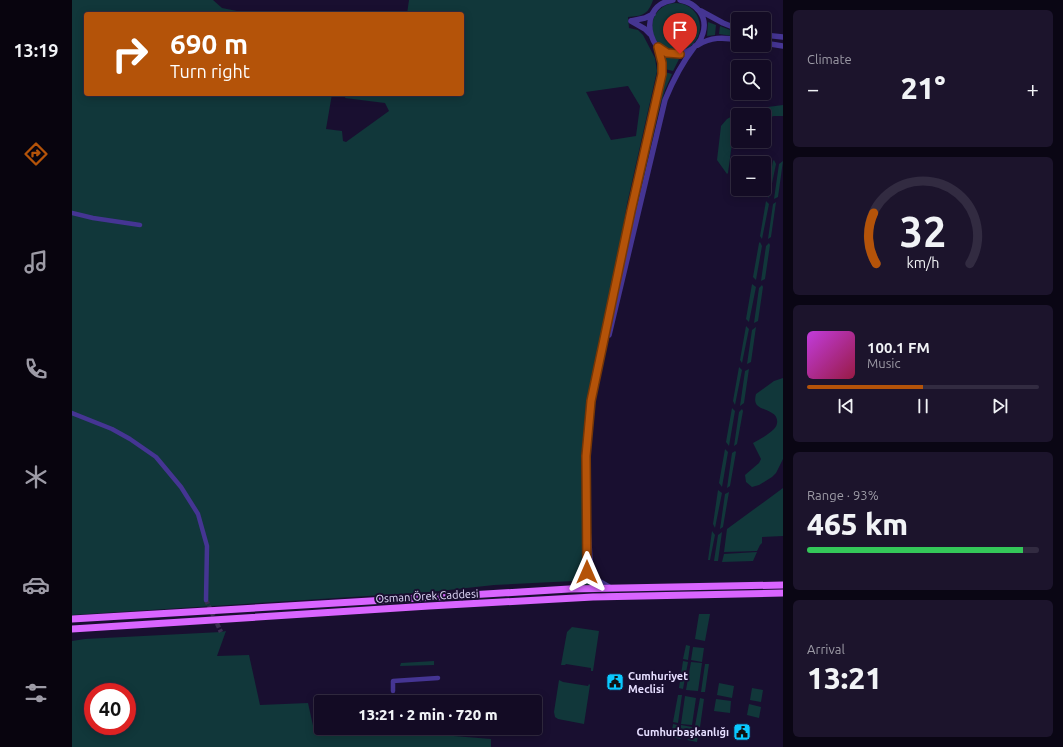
<!DOCTYPE html>
<html lang="en">
<head>
<meta charset="utf-8">
<style>
  :root { --surface:#130b24; --page:#1c142c; --text:#f1f3f6; --muted:#9d9ba6; --line:#322b41; --accent:#b45309 }
  body { margin:0; font-family:Ubuntu,sans-serif; background:var(--page); color:var(--text); height:100vh; display:flex; flex-direction:column; font-size:15px; white-space:nowrap }
  * { box-sizing:border-box; margin:0 }
  p { font-size:13px; color:var(--muted) }
  .icon { flex:none; width:22px; height:22px; fill:none; stroke:currentColor; stroke-width:2; stroke-linecap:round; stroke-linejoin:round }
  .map { position:relative; flex:1; overflow:hidden }
  .sheet { display:flex; flex-direction:column; gap:10px; padding:10px; background:#0a0614; width:280px }
  .sheet>* { flex:none }
  .top-card { position:absolute; left:12px; top:12px; width:380px; height:84px; border-radius:4px; box-shadow:0 2px 10px #0003,0 0 0 1px var(--line); background:#b45309; color:#fff; overflow:hidden }
  .tools { position:absolute; left:659px; top:12px; display:grid; gap:8px }
  .tools a { display:grid; place-items:center; width:40px; height:40px; border-radius:4px; background:var(--surface); box-shadow:0 2px 10px #0003,0 0 0 1px var(--line); font-size:20px }
  .speed { position:absolute; left:12px; top:683px; display:flex; gap:8px; font-size:20px; font-weight:700; text-align:center }
  .speed>* { display:grid; place-content:center; width:52px; height:52px; border-radius:50%; background:var(--surface); box-shadow:0 2px 10px #0003,0 0 0 1px var(--line); line-height:1 }
  .speed .limit { border:6px solid #d22; background:#fff; color:#111 }
  .pin { position:absolute; display:grid; place-items:center; width:34px; height:34px; color:#fff; margin:-41px -17px; border-radius:50% 50% 50% 0; rotate:-45deg; box-shadow:0 0 4px #0007 }
  .pin .icon { rotate:45deg }
  .me { position:absolute; width:44px; margin:-22px; rotate:0deg; stroke-linejoin:round; filter:drop-shadow(0 0 3px #0008) }
  .turn { display:flex; align-items:center; gap:14px; height:84px; padding:0 20px; font-size:18px }
  .turn .icon { width:52px; height:52px; stroke-width:2.5 }
  .turn b { display:block; font-size:28px; line-height:34px }
  .big { font-size:30px; font-weight:800; line-height:1.1 }
  .sheet .card { flex:1; display:flex; flex-direction:column; justify-content:center; gap:6px; min-width:0; padding:0 14px; border-radius:6px; background:var(--page) }
  .sheet .dial { align-items:center; gap:0 }
  .dial svg { height:104px; overflow:visible; fill:none; stroke:var(--line); stroke-width:7; stroke-linecap:round; text-anchor:middle }
  .dial text { fill:var(--text); stroke:none }
  .song { display:flex; align-items:center; gap:12px }
  .cover { width:48px; height:48px; border-radius:6px; background:linear-gradient(135deg,hsl(290 70% 55%),hsl(340 70% 35%)) }
  .played { height:4px; border-radius:2px; background:linear-gradient(90deg,var(--accent) 50%,var(--line) 50%) }
  .keys { display:flex; justify-content:space-around; direction:ltr }
  .heat { display:flex; justify-content:space-between; align-items:center; font-size:22px; direction:ltr }
  .charge { height:6px; border-radius:3px; background:linear-gradient(90deg,#34c759 93%,var(--line) 0) }
  .trip { position:absolute; left:242px; top:695px; width:228px; height:40px; border-radius:4px; background:var(--surface); box-shadow:0 2px 10px #0003,0 0 0 1px var(--line); font-weight:800; line-height:40px; text-align:center }
  main { display:flex; flex:1; min-height:0 }
  .tab-bar { display:flex; flex-direction:column; width:72px; justify-content:space-around; align-items:center; background:#08040e; color:var(--muted) }
  .tab-bar .icon { width:28px; height:28px }
  .tab-bar .active { color:var(--accent) }
  .tab-bar b { font-size:18px; color:var(--text) }
  .map>svg:first-child { display:block }
  .green { fill:#11373a; fill-rule:evenodd }
  .lines { fill:none; stroke-linecap:round; stroke-linejoin:round }
  .minor-tunnel { stroke:#382e4f; stroke-width:4.5; stroke-dasharray:4.5 2; stroke-linecap:butt }
  .minor { stroke:#453593; stroke-width:4.5 }
  .tertiary { stroke:#453593; stroke-width:5.5 }
  .primary { stroke:#d965ff; stroke-width:7 }
  .route-casing { stroke:#753606; stroke-width:10 }
  .route { stroke:#b45309; stroke-width:7 }
  .labels { text-anchor:middle; dominant-baseline:central; stroke-width:4; stroke-linejoin:round; paint-order:stroke }
  .street-label { font-size:11px; fill:#e6deff; stroke:#190f30 }
  .poi-label { font-size:11px; font-weight:bold; fill:#e6deff; stroke:#190f30; text-anchor:start }
</style>
</head>
<body>
<main>
<nav class="tab-bar">
<b>13:19</b>
<svg class="icon active" aria-label="directions" viewBox="0 0 24 24"><path d="M12 3l9 9-9 9-9-9zM9 14v-3h6M13 9l2 2-2 2"/></svg>
<svg class="icon" aria-label="music" viewBox="0 0 24 24"><path d="M9 18V5l10-2v13"/><circle cx="6" cy="18" r="3"/><circle cx="16" cy="16" r="3"/></svg>
<svg class="icon" aria-label="phone" viewBox="0 0 24 24"><path d="M5 4h4l2 5-3 2q2 4 5 5l2-3 5 2v4C11 20 4 13 5 4z"/></svg>
<svg class="icon" aria-label="climate" viewBox="0 0 24 24"><path d="M12 3v18M4 7l16 10M4 17L20 7"/></svg>
<svg class="icon" aria-label="car" viewBox="0 0 24 24"><path d="M5 17H2v-5l4-1 3-4h7l3 4 3 1v5h-3M9 17h6M6 11h13"/><circle cx="7" cy="17" r="2"/><circle cx="17" cy="17" r="2"/></svg>
<svg class="icon" aria-label="filters" viewBox="0 0 24 24"><path d="M4 7h16M4 17h16"/><circle cx="9" cy="7" r="2"/><circle cx="15" cy="17" r="2"/></svg>
</nav>
<div class="map">
<svg width="711" height="747" viewBox="0 0 711 747">
  <rect width="100%" height="100%" fill="#190f30"/>
  <!-- green -->
  <path class="green" d="M0,0H141L150,8L180,14H14V94H260L254,129L270,131L271,141L274,142L317,111L313,103L273,98L274,94H390V14H335L337,0H581C576,15 570,16 556,17L557,28L566,30L571,35L583,58L585,71L555,204L547,252L514,407L509,460L512,572L508,578L502,581L422,585L358,592L0,615ZM556,86L568,106L564,136L539,140L514,92Z
    M580 27a24 24 0 1 1 48 0a24 24 0 1 1-48 0Z
    M636,22L644,25L643,35L635,36Z
    M648,26L666,33V37L647,34Z
    M593,57L607,59L601,71L593,69Z
    M593,72L600,74L593,90L587,110L542,310L549,268Z
    M711,105V116H702L692,119V115H674L671,110Z
    M664,114L656,173L655,174L645,160L649,126L655,119Z
    M702,160L704,164L697,198L695,195L701,161Z
    M711,161L706,197L702,199L707,164Z
    M694,201L697,204L690,239L688,236Z
    M704,202L699,237L696,239L701,204Z
    M688,242L690,246L684,280L681,277L687,243Z
    M697,243L698,245L693,279L689,281L694,246Z
    M680,284L684,287L677,322L674,319Z
    M690,285L691,287L686,321L682,323L687,288Z
    M674,326L677,329L670,363L668,360Z
    M684,327L679,362L675,364L680,330Z
    M667,367L670,370L663,405L661,401Z
    M677,369L672,403L668,406L673,371Z
    M711,378V459L704,473L700,477L687,485L680,487L674,482L673,475L687,463L689,459L681,443C688,439 696,435 702,429C707,424 706,416 700,413C691,407 680,409 684,394L702,381Z
    M660,408L663,411L657,446L654,442Z
    M670,409L671,411L665,444L662,446L667,412Z
    M653,449L656,452L650,487L647,483Z
    M663,451L664,452L658,486L655,488L660,453Z
    M711,488V536L690,537V543L688,545L685,551L652,552L655,529Z
    M646,490L650,493L643,528L641,524Z
    M657,492L651,527L648,529L653,494Z
    M640,531L643,535L638,560H636Z
    M650,532L646,561H642L646,535Z
    M685,552L681,561L650,562L652,554Z
    M517,573L526,584L508,586L514,579Z
    M627,614H638L633,641L623,639Z
    M500,627L527,631L521,671H519V668L494,664L493,665H489L495,632Z
    M154,631L145,656L177,655L188,705L236,703L242,730L332,732L419,739V747H0V641L13,639L149,632ZM21,692H55V726H21Z
    M614,645L618,646L616,660L611,659Z
    M621,647L632,648L630,662L619,660Z
    M362,661V665L328,666L329,663Z
    M611,661L616,662L611,689L607,688Z
    M619,662L630,663L626,691L614,690Z
    M633,664H637L633,692H629Z
    M487,680L491,682L516,686L517,684L518,685L512,724L486,719L483,717L482,712Z
    M647,683L662,686L660,698L645,695Z
    M680,688L691,690L689,702L678,700Z
    M606,695H610L606,723L601,722Z
    M613,696L624,698L620,725L609,724Z
    M628,698L632,699L628,727L623,726Z
    M644,699L659,701L658,713L642,711Z
    M677,704L689,707L687,718L675,715Z
    M601,724L605,725L604,732L609,739L599,737Z
    M609,725L620,727L619,733L613,737L608,731Z
    M623,728H627L625,742L615,740L622,735Z"/>
  <g class="lines">
    <!-- minor-tunnel -->
    <path class="minor-tunnel" d="M134,600L149,632"/>
    <!-- minor -->
    <path class="minor" d="M0,213L21,218L68,225
      M0,413L40,429L58,439L84,457L109,487L126,514L135,546L134,600
      M321,691V681L366,678"/>
    <!-- tertiary -->
    <path class="tertiary" d="M601,0C559,6 580,71 616,51C623,48 629,41 631,33C636,16 624,3 608,0
      M629,11L651,23L666,29
      M559,21L573,29L578,34
      M559,21L573,18L581,14
      M692,35L711,37
      M692,43L711,46
      M626,45C639,37 651,37 666,40
      M537,335L593,100C601,80 610,63 623,46
      M537,587L523,579L519,571C516,533 513,495 514,457C515,438 517,420 519,401L559,211L590,74V63L586,47
      M497,589C507,583 515,579 515,566"/>
    <!-- primary -->
    <path class="primary" d="M0,619L497,589L711,585
      M0,629L357,606L521,597L711,593"/>
  </g>
  <g class="lines">
    <defs>
      <path id="route" d="M515,572L514,456L519,401L559,211L590,74V63L586,47L595,53L608,54"/>
    </defs>
    <!-- route casing -->
    <use href="#route" class="route-casing"/>
    <!-- route -->
    <use href="#route" class="route"/>
  </g>
  <!-- icons -->
  <defs>
    <symbol id="civic-square" viewBox="-11 -11 22 22"><rect x="-9" y="-9" width="18" height="18" rx="4" fill="#0ac8ff" stroke="#190f30"/><path d="M-.6-6.5H3V-4.5H.6V-3L4-1V1h2V6H-6V1h2V-1L-.6-3ZM-1.2 2.5V6h2.4V2.5Z" fill="#111"/></symbol>
  </defs>
  <g fill-rule="evenodd">
    <use href="#civic-square" x="533" y="672" width="20" height="20"/>
    <use href="#civic-square" x="660" y="722" width="20" height="20"/>
  </g>
  <g class="labels">
    <!-- street labels -->
    <g class="street-label">
      <text transform="translate(355 596) rotate(-3)">Osman Örek Caddesi</text>
    </g>
    <!-- poi labels -->
    <g class="poi-label">
      <text x="556" y="676">Cumhuriyet<tspan x="556" dy="13">Meclisi</tspan></text>
      <text x="657" y="732" text-anchor="end">Cumhurbaşkanlığı</text>
    </g>
  </g>
</svg>
<div class="tools">
<a><svg class="icon" aria-label="sound" viewBox="0 0 24 24"><path d="M4 9h4l5-4v14l-5-4H4zM17 9q2 3 0 6"/></svg></a>
<a><svg class="icon" aria-label="search" viewBox="0 0 24 24"><circle cx="10" cy="10" r="6"/><path d="M15 15l6 6"/></svg></a>
<a>+</a>
<a>−</a>
</div>
<div class="speed"><div class="limit">40</div></div>
<div class="pin" style="left:608px;top:54px;background:#d93025"><svg class="icon" aria-label="arrive" viewBox="0 0 24 24"><path d="M6 21V4h12l-3 4 3 4H6"/></svg></div>
<svg class="me" style="left:515px;top:572px" viewBox="-20 -20 40 40"><path d="M0-17L14 15 0 8-14 15z" fill="#b45309" stroke="#fff" stroke-width="4"/></svg>
<div class="trip">13:21 · 2 min · 720 m</div>
<div class="top-card">
<div class="turn"><svg class="icon" aria-label="right" viewBox="0 0 24 24"><path d="M7 20v-9h11M14 6l5 5-5 5"/></svg><div><b>690 m</b>Turn right</div></div>
</div>
</div>
<section class="sheet">
<div class="card"><p>Climate</p>
<div class="heat"><a>−</a><b class="big">21°</b><a>+</a></div>
</div>
<div class="card dial"><svg viewBox="0 0 100 80">
<path d="M14 69A42 42 0 1 1 86 69"/>
<path d="M14 69A42 42 0 0 1 12 30" stroke="#b45309"/>
<text x="50" y="56" font-size="32" font-weight="700">32</text>
<text x="50" y="72" font-size="11">km/h</text>
</svg></div>
<div class="card">
<div class="song"><i class="cover"></i><div><b>100.1 FM</b><p>Music</p></div></div>
<div class="played"></div>
<div class="keys"><svg class="icon" aria-label="previous" viewBox="0 0 24 24"><path d="M18 5L8 12l10 7zM5 5v14"/></svg><svg class="icon" aria-label="pause" viewBox="0 0 24 24"><path d="M8 5v14M16 5v14"/></svg><svg class="icon" aria-label="next" viewBox="0 0 24 24"><path d="M6 5l10 7-10 7zM19 5v14"/></svg></div>
</div>
<div class="card"><p>Range · 93%</p><b class="big">465 km</b><div class="charge"></div></div>
<div class="card"><p>Arrival</p><b class="big">13:21</b></div>
</section>
</main>
</body>
</html>
